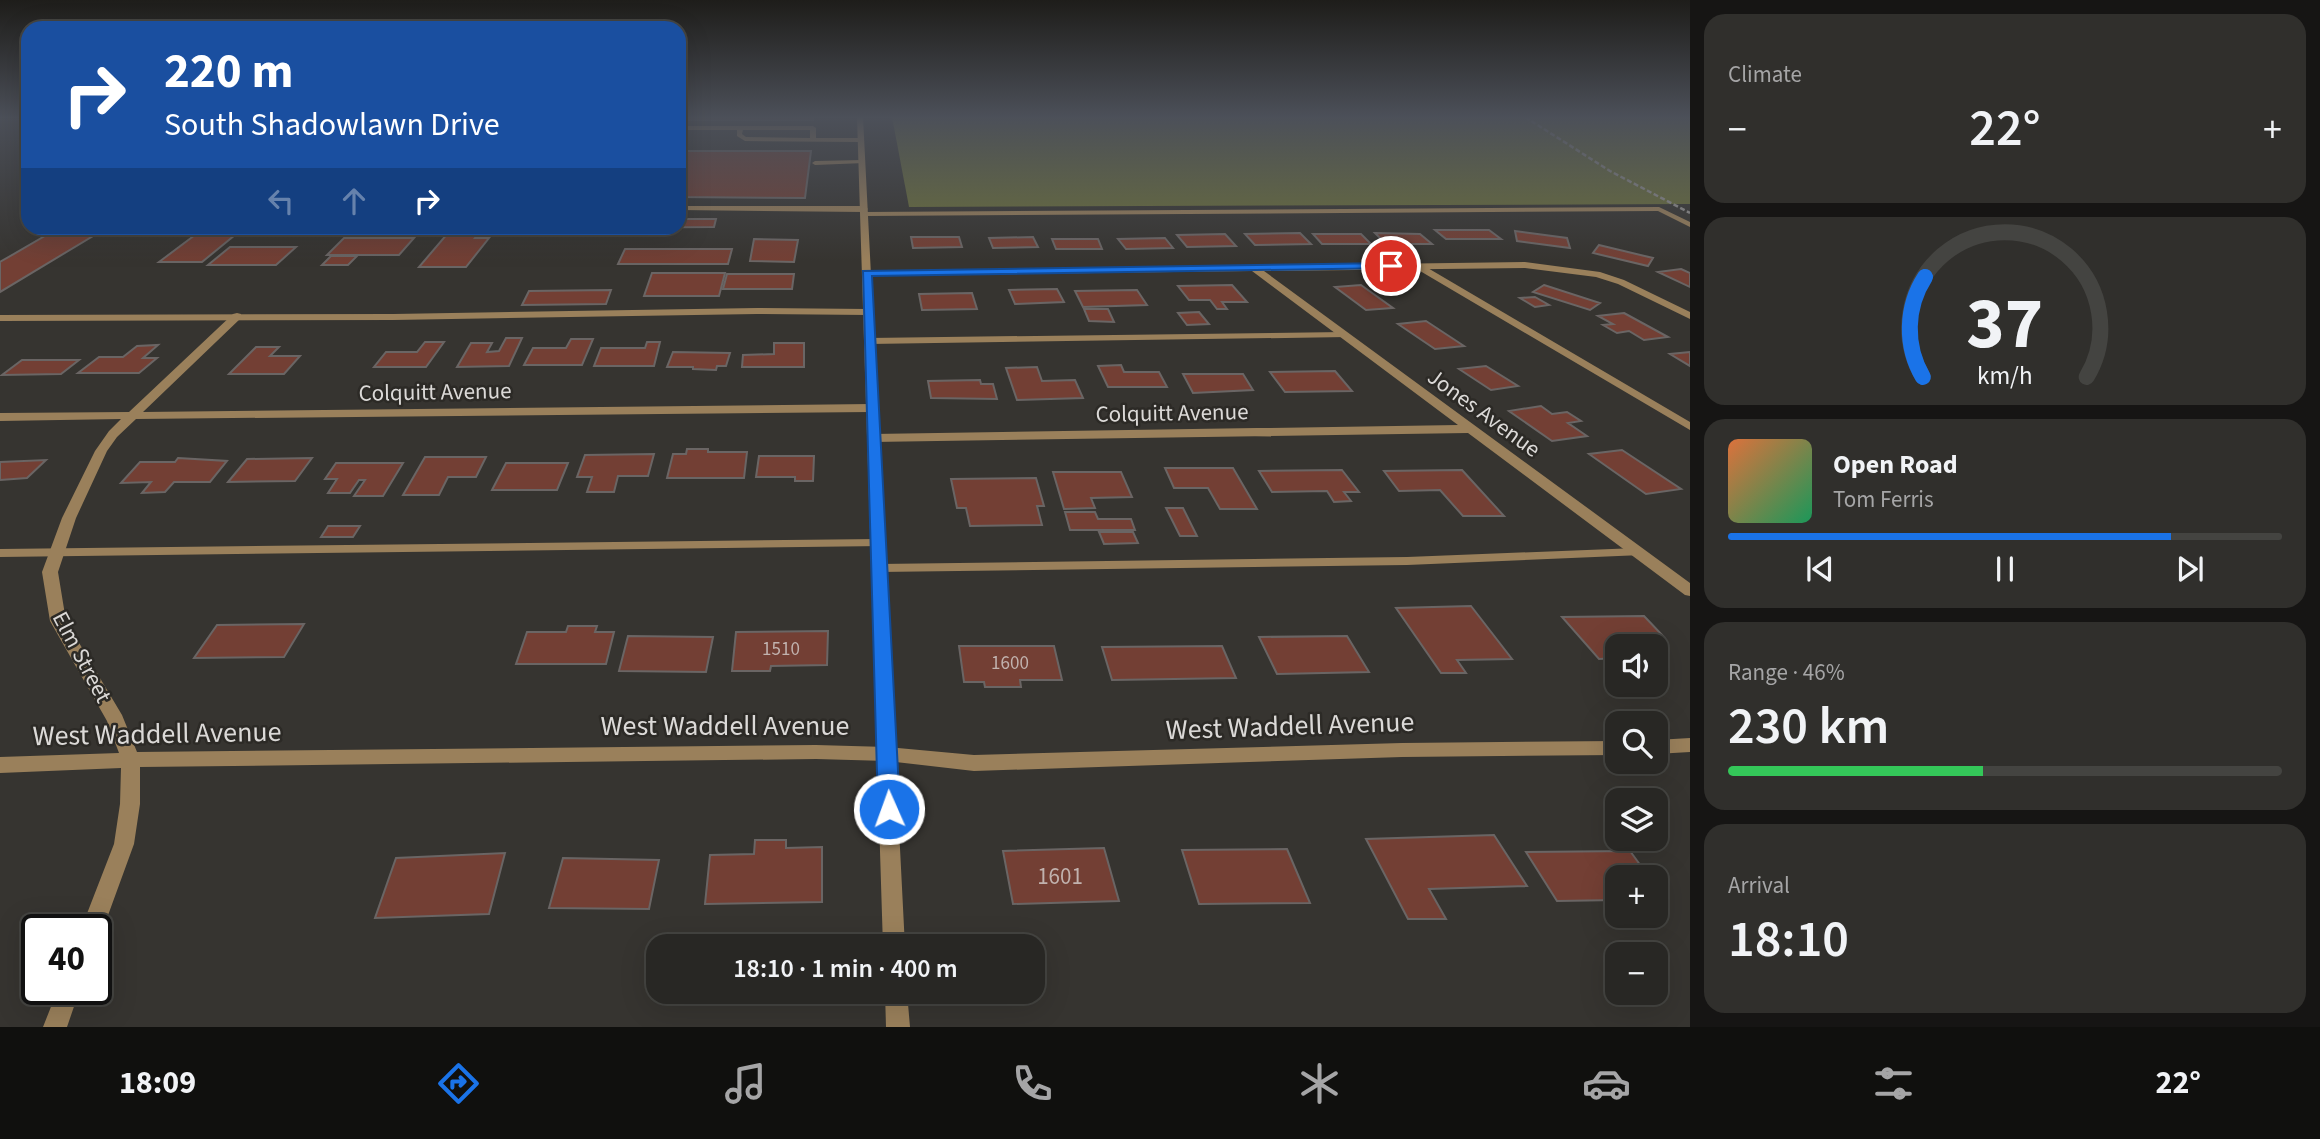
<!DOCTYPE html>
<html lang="en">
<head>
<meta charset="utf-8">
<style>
  :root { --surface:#282724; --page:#302f2c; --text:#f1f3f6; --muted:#a5a5a6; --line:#444441; --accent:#1a73e8 }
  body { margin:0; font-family:"Source Sans 3",sans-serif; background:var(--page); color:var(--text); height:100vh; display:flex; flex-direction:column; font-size:26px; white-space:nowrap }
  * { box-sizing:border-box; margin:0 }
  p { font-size:23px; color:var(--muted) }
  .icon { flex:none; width:38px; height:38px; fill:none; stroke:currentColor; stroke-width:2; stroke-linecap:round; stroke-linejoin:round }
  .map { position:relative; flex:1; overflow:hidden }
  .side { display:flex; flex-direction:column; gap:14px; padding:14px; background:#161514; width:630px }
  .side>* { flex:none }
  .banner { position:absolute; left:21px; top:21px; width:665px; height:214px; border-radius:21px; box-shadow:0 7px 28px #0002,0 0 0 2px var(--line); background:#1a4fa0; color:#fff; overflow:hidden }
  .tools { position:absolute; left:1605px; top:634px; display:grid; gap:14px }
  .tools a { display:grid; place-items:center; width:63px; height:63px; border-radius:14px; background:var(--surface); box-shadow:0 7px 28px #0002,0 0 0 2px var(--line); font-size:35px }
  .speed { position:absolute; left:21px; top:914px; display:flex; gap:14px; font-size:35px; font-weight:700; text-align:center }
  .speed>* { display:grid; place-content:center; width:91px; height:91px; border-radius:50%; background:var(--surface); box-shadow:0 7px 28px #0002,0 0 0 2px var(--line); line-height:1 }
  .speed .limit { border:4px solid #111; border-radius:10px; background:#fff; color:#111 }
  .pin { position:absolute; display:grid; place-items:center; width:60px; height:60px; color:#fff; margin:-30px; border:4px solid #fff; border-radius:50%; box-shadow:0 2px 7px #0007 }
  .me { position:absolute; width:77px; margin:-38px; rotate:358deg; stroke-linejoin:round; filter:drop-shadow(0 0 5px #0008) }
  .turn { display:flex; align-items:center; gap:24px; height:147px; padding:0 28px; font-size:32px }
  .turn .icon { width:91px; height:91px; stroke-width:2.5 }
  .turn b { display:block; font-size:49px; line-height:60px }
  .lanes { display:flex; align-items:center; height:66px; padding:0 28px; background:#0003; justify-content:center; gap:35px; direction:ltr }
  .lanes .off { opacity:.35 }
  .big { font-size:52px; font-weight:600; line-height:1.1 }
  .side .tile { flex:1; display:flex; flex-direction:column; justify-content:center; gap:10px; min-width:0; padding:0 24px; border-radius:21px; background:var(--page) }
  .side .dial { align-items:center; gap:0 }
  .dial svg { height:182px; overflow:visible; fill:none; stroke:var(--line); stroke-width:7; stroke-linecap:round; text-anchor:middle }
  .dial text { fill:var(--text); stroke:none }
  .song { display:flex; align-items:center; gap:21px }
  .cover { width:84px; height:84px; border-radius:10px; background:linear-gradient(135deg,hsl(20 70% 55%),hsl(150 70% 35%)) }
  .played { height:7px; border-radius:4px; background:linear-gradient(90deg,var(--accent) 80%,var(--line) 80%) }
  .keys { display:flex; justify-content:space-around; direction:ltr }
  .heat { display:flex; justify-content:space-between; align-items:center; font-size:38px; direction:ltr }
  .charge { height:10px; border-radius:5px; background:linear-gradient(90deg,#34c759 46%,var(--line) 0) }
  .trip { position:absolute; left:646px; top:934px; width:399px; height:70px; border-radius:21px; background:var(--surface); box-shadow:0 7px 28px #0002,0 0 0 2px var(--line); font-weight:600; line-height:70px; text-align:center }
  .dock { display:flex; height:112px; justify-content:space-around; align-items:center; background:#10100e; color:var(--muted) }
  .dock .icon { width:49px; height:49px }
  .dock .current { color:var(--accent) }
  .dock b { font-size:32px; color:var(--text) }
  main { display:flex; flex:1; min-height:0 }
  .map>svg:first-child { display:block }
  .forest { fill:#6c703a }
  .building { fill:#733f34; stroke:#6a6564; stroke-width:2 }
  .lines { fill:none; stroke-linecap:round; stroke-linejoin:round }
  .service { fill:#9a805b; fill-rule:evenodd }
  .minor { fill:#9a805b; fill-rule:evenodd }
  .tertiary { fill:#9a805b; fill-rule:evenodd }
  .rail { stroke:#959391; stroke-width:2.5; stroke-dasharray:5 2.5; stroke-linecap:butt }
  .route { fill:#1a73e8; stroke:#114b97; stroke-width:2 }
  .labels { text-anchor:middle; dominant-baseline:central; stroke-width:5; stroke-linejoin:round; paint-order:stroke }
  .number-label { font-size:19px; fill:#c1b2ae }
  .street-label { font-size:23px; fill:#dbd9d7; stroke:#2c2a26 }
  .near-number-label { font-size:23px; fill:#c1b2ae }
  .near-street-label { font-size:28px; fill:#dbd9d7; stroke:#2c2a26 }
</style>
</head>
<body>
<main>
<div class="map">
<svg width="1690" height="1027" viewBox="0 0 1690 1027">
  <rect width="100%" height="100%" fill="#363430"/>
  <!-- forest -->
  <path class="forest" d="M892,117H1690V204L909,207Z"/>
  <!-- building -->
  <path class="building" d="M679,117H813V120H679Z
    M687,151H811L805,198L679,197V170Z
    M679,219H716L714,227L562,228H679Z
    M1435,230H1489L1501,239H1446Z
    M1515,231L1567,238L1570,248L1517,241Z
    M50,233H98L0,292V262Z
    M448,233H479L475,238H489L466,267H419Z
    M1300,233L1311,244L1255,245L1245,234Z
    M1375,233L1420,234L1432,244H1386Z
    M1225,234L1236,246L1187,247L1177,235Z
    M1313,234H1361L1371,244H1322Z
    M195,235H235L202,262H159Z
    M911,237H959L962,247L913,248Z
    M1033,237L1038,247L993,248L989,238Z
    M344,238H414L399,255H327Z
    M1165,238L1173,248L1126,249L1118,239Z
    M754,239L798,240L794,262L750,261Z
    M1052,239H1098L1102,249H1056Z
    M1599,245L1653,258L1648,266L1593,253Z
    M230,247H296L276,265H208Z
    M625,249H732L728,264H618Z
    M331,256H357L348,265H322Z
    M1681,269L1690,273V287L1658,272Z
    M652,273H725L719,296H644Z
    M727,274H794L792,289H723Z
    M1232,285L1247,302H1222L1227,309H1217L1210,300H1189L1178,286Z
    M1361,285L1393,308L1366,310L1335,287Z
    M1544,285L1600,303L1590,310L1533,292Z
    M1057,289L1064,302L1015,304L1009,290Z
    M611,290L606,304L522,305L529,291Z
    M1137,290L1147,305L1083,307L1075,291Z
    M972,293L977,309L922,310L919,294Z
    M1535,297L1549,305L1535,307L1520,298Z
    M1084,309H1108L1114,322L1089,321Z
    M1199,312L1209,324L1187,325L1178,313Z
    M1624,313L1668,337L1644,340L1629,331L1617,333L1603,325L1613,324L1598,316Z
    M1426,321L1464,346L1435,349L1398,324Z
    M506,338H522L509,366L457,367L471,343H492L487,352L499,351Z
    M571,339H593L582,365H524L533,348H566Z
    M425,342H444L426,367H374L386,352H417Z
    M647,342H660L654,366H594L601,348H645Z
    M774,343H804V367H742L743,355L774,354Z
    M158,345L143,358H157L139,373H78L99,357H123L137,346Z
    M256,347H279L270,356H300L284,374H229Z
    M673,352L730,353L726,366H717L716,370L693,369V367H667Z
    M1690,352V366L1670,354Z
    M22,360H79L61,374L2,375Z
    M1121,365L1124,372H1159L1167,387H1108L1098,366Z
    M1486,366L1518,386L1491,390L1459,369Z
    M1037,367L1042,381L1075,380L1083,398L1017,400L1006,368Z
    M1335,371L1352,391L1285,392L1270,372Z
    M1183,374H1243L1253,390L1193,393Z
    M980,380L981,384H993L997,399L931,398L928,381Z
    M1541,406L1552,414L1567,412L1581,421L1568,423L1587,436L1552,441L1509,411Z
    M687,449H708V452H747L744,478H667L673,454H686Z
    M1622,450L1681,489L1646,494L1589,454Z
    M654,454L648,476H618L614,492H587L592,477H577L585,455Z
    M759,456H814L813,481H795V477H756Z
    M425,457H486L476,477H448L439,495H403Z
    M178,458L227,461L210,482H174L165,492L142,493L151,482L121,483L140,462H175Z
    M312,458L295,481L228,482L247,459Z
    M46,460L27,478L0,480V462Z
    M336,463H403L383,496H354L365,480H359L350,493H328L337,479H325Z
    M506,463H568L557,490H492Z
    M1165,468H1233L1257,509H1220L1208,488H1174Z
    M1342,470L1359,492H1344L1351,501L1334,502L1327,491L1272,492L1259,471Z
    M1462,470L1504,516H1463L1440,490L1399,491L1384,471Z
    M1053,472H1121L1132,497L1091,498L1095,508L1064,509Z
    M1036,478L1044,506H1037L1042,525L970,526L966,508H957L951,479Z
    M1166,508H1183L1197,536H1180Z
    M1065,512H1095L1098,519H1131L1135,530H1070Z
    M328,526H360L353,537H321Z
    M1099,532H1133L1138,543L1104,544Z
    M1471,606L1512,659L1457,660L1466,673H1441L1396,608Z
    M1644,616L1664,637L1649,639L1658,648L1656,646H1617V658L1599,659L1562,617Z
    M304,624L284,657L194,658L217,625Z
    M568,626H597L595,632H614L606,664H516L527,632H566Z
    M828,631L827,665L771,666L770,671H732L736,632Z
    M628,636L713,637L706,672L619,671Z
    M1347,636L1369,672L1277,674L1259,637Z
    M959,646H1054L1062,680H1020L1021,687H985L984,682H964Z
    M1222,646L1236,678L1112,680L1102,647Z
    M1494,835L1527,886L1429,889L1446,919H1408L1366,839Z
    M755,840H786V848L822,847V902L705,904L710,855L754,854Z
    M1104,848L1119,901L1013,904L1003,851Z
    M1287,849L1310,903L1199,904L1182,850Z
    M1630,851L1649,877H1617V900L1557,901L1526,852Z
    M505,853L489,914L375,918L396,858Z
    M563,858L659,860L649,909L549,908Z"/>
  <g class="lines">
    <!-- service -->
    <path class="service" d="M679,126H813L816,128V138H861L864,140L861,142L745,141L737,136V130H679ZM743,130H810V138L746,137L742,134Z
      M862,160L864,161V163L815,165L812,163L815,161Z
      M1659,207L1690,222V227L1658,211L865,216L861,214L865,212Z
      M1415,264H1421L1690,422V430L1415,268Z
      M757,308L868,309L872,312L868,315L757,314L393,320L0,321V315L393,314Z
      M1344,332L1347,333V337L869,344L864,341L869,338Z
      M878,539L884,543L883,546L0,557V549Z
      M1637,548L1642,549L1643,552L1642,555L1407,565L879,572L872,568L879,564L1407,557Z"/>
    <!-- minor -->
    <path class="minor" d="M679,206H864L868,209L864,212L679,210Z
      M1525,262L1600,272L1624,280L1690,312V319L1618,284L1596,277L1525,268L1264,271L1690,583V596L1685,595L1468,433L873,442L867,438L873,434L1458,425L1252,271L867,276L862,273L864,271Z
      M237,313L241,314V318L143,412L871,404L877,408L871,412L136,419L117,437L107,451L76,518L58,572L66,621L122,715L137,752L816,745L887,747L974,755L1402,743L1617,741V755L1402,757L974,771L887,761L816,759L140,767V804L134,844L103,929L100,936L96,938V929H81L114,844L120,804L121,768L0,773V757L119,753L107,721L50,621L42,572L62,518L95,451L109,431L121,419L0,421V413L129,412L233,314Z
      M1690,738V752L1656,754V740Z
      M58,989H80L67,1027H43Z"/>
    <!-- tertiary -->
    <path class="tertiary" d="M857,117H863L905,947H883Z
      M885,992H907L910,1027H886Z"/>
    <!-- rail -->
    <path class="rail" d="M1525,117L1610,171L1690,213"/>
  </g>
  <!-- sky -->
  <linearGradient id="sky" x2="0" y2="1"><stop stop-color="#1e1d1a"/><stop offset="0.45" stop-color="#4c5059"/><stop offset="1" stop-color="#4c5059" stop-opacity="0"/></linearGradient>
  <rect width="1690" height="261" fill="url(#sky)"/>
  <!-- route -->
  <path class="route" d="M1391,263L1396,266L1394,268L872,276L900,809L897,816L889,819L881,816L878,809L863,271Z"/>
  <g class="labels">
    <!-- number labels -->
    <g class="number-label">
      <text x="781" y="649">1510</text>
      <text x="1010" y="663">1600</text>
    </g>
    <!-- street labels -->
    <g class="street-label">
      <text transform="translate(435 392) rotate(-1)">Colquitt Avenue</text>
      <text transform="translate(1172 413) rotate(-1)">Colquitt Avenue</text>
      <text transform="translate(1484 413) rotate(36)">Jones Avenue</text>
      <text transform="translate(82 657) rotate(62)">Elm Street</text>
    </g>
    <!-- near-number labels -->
    <g class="near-number-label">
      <text x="1060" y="876">1601</text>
    </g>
    <!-- near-street labels -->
    <g class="near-street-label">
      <text x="725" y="726">West Waddell Avenue</text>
      <text transform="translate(1290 726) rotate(-2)">West Waddell Avenue</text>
      <text transform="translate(157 734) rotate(-1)">West Waddell Avenue</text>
    </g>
  </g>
</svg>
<div class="tools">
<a><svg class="icon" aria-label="sound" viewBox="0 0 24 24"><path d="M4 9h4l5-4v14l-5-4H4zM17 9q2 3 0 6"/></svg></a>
<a><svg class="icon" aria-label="search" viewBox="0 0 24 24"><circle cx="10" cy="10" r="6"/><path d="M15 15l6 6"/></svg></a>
<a><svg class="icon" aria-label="layers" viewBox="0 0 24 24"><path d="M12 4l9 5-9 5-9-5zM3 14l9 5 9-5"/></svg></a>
<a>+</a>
<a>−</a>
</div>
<div class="speed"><div class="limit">40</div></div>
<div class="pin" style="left:1391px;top:266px;background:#d93025"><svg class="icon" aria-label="arrive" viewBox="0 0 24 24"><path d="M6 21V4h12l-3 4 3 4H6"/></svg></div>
<svg class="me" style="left:889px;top:809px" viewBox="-20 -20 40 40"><circle r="17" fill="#1a73e8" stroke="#fff" stroke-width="3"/><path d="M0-11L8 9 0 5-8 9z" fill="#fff"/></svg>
<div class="trip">18:10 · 1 min · 400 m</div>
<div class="banner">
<div class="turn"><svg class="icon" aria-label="right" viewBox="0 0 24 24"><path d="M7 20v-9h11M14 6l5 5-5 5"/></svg><div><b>220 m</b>South Shadowlawn Drive</div></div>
<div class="lanes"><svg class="icon off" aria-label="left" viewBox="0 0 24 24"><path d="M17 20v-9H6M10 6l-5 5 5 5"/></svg><svg class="icon off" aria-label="ahead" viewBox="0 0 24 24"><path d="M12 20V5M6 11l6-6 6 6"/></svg><svg class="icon" aria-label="right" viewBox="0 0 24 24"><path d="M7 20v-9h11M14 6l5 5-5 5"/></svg></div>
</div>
</div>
<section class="side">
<div class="tile"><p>Climate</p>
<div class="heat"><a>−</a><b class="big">22°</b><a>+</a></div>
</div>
<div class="tile dial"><svg viewBox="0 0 100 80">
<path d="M14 69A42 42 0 1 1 86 69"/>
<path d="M14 69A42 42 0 0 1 15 25" stroke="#1a73e8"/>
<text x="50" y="56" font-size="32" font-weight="700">37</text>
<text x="50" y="72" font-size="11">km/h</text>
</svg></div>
<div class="tile">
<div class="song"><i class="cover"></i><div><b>Open Road</b><p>Tom Ferris</p></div></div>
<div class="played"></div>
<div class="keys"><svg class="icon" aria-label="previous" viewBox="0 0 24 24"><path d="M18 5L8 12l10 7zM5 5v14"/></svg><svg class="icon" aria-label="pause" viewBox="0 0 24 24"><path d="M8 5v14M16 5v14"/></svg><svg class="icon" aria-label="next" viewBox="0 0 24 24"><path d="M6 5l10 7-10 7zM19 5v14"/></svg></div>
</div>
<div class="tile"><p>Range · 46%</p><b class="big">230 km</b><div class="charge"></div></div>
<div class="tile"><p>Arrival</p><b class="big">18:10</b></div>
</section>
</main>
<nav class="dock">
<b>18:09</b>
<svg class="icon current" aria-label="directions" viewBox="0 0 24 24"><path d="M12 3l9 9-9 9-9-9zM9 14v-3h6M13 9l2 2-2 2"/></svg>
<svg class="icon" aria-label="music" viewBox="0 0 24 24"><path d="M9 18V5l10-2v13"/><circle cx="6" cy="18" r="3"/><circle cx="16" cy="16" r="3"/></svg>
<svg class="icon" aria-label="phone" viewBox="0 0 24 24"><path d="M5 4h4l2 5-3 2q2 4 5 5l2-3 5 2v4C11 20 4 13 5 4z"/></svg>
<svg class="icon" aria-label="climate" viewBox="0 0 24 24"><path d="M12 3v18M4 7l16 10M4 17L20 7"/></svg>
<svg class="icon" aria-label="car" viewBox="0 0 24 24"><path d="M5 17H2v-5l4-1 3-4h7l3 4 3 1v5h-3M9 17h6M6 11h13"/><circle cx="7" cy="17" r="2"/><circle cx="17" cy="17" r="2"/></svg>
<svg class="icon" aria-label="filters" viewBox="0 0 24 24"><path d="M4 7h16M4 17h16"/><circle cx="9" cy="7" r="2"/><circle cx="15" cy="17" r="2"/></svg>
<b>22°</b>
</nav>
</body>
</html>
